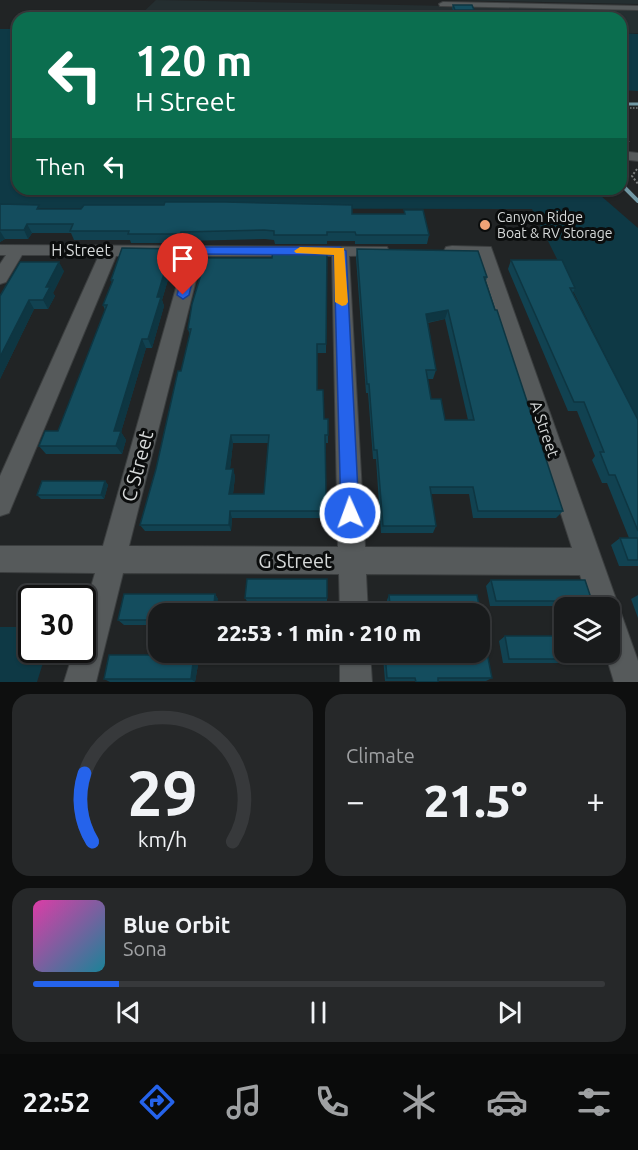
<!DOCTYPE html>
<html lang="en">
<head>
<meta charset="utf-8">
<style>
  :root { --surface:#191b1c; --page:#262829; --text:#f1f3f6; --muted:#9fa1a3; --line:#37393b; --accent:#2563eb }
  body { margin:0; font-family:Ubuntu,sans-serif; background:var(--page); color:var(--text); height:100vh; display:flex; flex-direction:column; font-size:22px; white-space:nowrap }
  * { box-sizing:border-box; margin:0 }
  p { font-size:20px; color:var(--muted) }
  .icon { flex:none; width:33px; height:33px; fill:none; stroke:currentColor; stroke-width:2; stroke-linecap:round; stroke-linejoin:round }
  .map { position:relative; height:682px; overflow:hidden }
  .sheet { display:flex; flex-direction:column; gap:12px; padding:12px; background:#0e0f0f; flex:1 }
  .sheet>* { flex:none }
  .top-card { position:absolute; left:12px; top:12px; width:615px; height:183px; border-radius:18px; box-shadow:0 2px 4px #0004,0 0 0 2px var(--line); background:#0b6e4f; color:#fff; overflow:hidden }
  .buttons { position:absolute; left:554px; top:597px; display:grid; gap:12px }
  .buttons a { display:grid; place-items:center; width:66px; height:66px; border-radius:12px; background:var(--surface); box-shadow:0 2px 4px #0004,0 0 0 2px var(--line); font-size:30px }
  .speed { position:absolute; left:18px; top:585px; display:flex; gap:12px; font-size:30px; font-weight:700; text-align:center }
  .speed>* { display:grid; place-content:center; width:78px; height:78px; border-radius:50%; background:var(--surface); box-shadow:0 2px 4px #0004,0 0 0 2px var(--line); line-height:1 }
  .speed .limit { border:3px solid #111; border-radius:9px; background:#fff; color:#111 }
  .pin { position:absolute; display:grid; place-items:center; width:51px; height:51px; color:#fff; margin:-62px -26px; border-radius:50% 50% 50% 0; rotate:-45deg; box-shadow:0 0 6px #0007 }
  .pin .icon { rotate:45deg }
  .me { position:absolute; width:66px; margin:-33px; rotate:358deg; stroke-linejoin:round; filter:drop-shadow(0 0 4px #0008) }
  .turn { display:flex; align-items:center; gap:21px; height:126px; padding:0 24px; font-size:27px }
  .turn .icon { width:78px; height:78px; stroke-width:2.5 }
  .turn b { display:block; font-size:42px; line-height:51px }
  .then { display:flex; align-items:center; height:57px; padding:0 24px; background:#0003; gap:12px; font-size:22px }
  .big { font-size:45px; font-weight:800; line-height:1.1 }
  .sheet .widget { flex:1; display:flex; flex-direction:column; justify-content:center; gap:9px; min-width:0; padding:0 21px; border-radius:18px; background:var(--page) }
  .sheet .dial { align-items:center; gap:0 }
  .dial svg { height:156px; overflow:visible; fill:none; stroke:var(--line); stroke-width:7; stroke-linecap:round; text-anchor:middle }
  .dial text { fill:var(--text); stroke:none }
  .song { display:flex; align-items:center; gap:18px }
  .cover { width:72px; height:72px; border-radius:9px; background:linear-gradient(135deg,hsl(320 70% 55%),hsl(190 70% 35%)) }
  .played { height:6px; border-radius:3px; background:linear-gradient(90deg,var(--accent) 15%,var(--line) 15%) }
  .keys { display:flex; justify-content:space-around; direction:ltr }
  .heat { display:flex; justify-content:space-between; align-items:center; font-size:33px; direction:ltr }
  .sheet .tiles { flex:1; display:grid; gap:12px; grid-template-columns:1fr 1fr }
  .widget:last-child { grid-column:span 2 }
  .trip { position:absolute; left:148px; top:603px; width:342px; height:60px; border-radius:18px; background:var(--surface); box-shadow:0 2px 4px #0004,0 0 0 2px var(--line); font-weight:800; line-height:60px; text-align:center }
  .dock { display:flex; height:96px; justify-content:space-around; align-items:center; background:#0a0b0b; color:var(--muted) }
  .dock .icon { width:42px; height:42px }
  .dock .on { color:var(--accent) }
  .dock b { font-size:27px; color:var(--text) }
  .map>svg:first-child { display:block }
  .built { fill:#242e30 }
  .green { fill:#0e3945 }
  .lines { fill:none; stroke-linecap:round; stroke-linejoin:round }
  .stream-far1 { stroke:#7198a4; stroke-width:3 }
  .stream { stroke:#7198a4; stroke-width:4 }
  .minor-casing { stroke:#3b3e3f; stroke-width:2 }
  .path-far1 { stroke:#7b7e7e; stroke-width:1.5; stroke-dasharray:1.5 1.5; stroke-linecap:butt }
  .path { stroke:#7b7e7e; stroke-width:2; stroke-dasharray:2 2; stroke-linecap:butt }
  .minor { fill:#565a5b; fill-rule:evenodd }
  .wall { fill:#114251; fill-rule:evenodd }
  .shaded-wall { fill:#0e3642 }
  .building { fill:#144d5e; stroke:#0e3642; stroke-width:1.5; fill-rule:evenodd }
  .route { fill:#2563eb; stroke:#184099; stroke-width:1.5 }
  .slow { fill:#f59e0b }
  .poi-dot { fill:#efa377; stroke:#0b0d0d; stroke-width:2 }
  .labels { text-anchor:middle; dominant-baseline:central; stroke-width:6; stroke-linejoin:round; paint-order:stroke }
  .far-poi-label { font-size:14px; fill:#d6d9d9; stroke:#0b0d0d; text-anchor:start }
  .street-label { font-size:16px; fill:#d6d9d9; stroke:#0b0d0d }
  .near-street-label { font-size:20px; fill:#d6d9d9; stroke:#0b0d0d }
</style>
</head>
<body>
<div class="map">
<svg width="638" height="682" viewBox="0 0 638 682">
  <rect width="100%" height="100%" fill="#212425"/>
  <!-- built -->
  <path class="built" d="M156,0L638,10V33H621V18H137Z
    M438,0H638V4L544,2Z"/>
  <!-- green -->
  <path class="green" d="M0,29H18V189H593L638,228V421L532,209L0,208Z
    M621,33L638,34V91L621,90Z
    M0,627H31L32,650H47L37,682H0Z"/>
  <g class="lines">
    <!-- stream-far1 -->
    <path class="stream-far1" d="M621,104H638"/>
    <!-- stream -->
    <path class="stream" d="M621,184L638,201"/>
    <defs>
      <path id="minor" d="M443,2L638,6V10L440,6L439,4Z
        M621,151L638,153V161L621,159Z
        M0,245L387,247L389,251L387,255L349,256L365,547L572,548L478,256L446,255L444,251L446,247L452,246L491,247L638,661V682H614L605,652H609V608H591L580,575L366,574L368,614H340L339,574L123,573L96,682H64L74,650H82V618L95,573L0,572V546H103L185,256H116L9,513L0,516V476L99,255H22L6,282L0,284V264L6,255H0ZM202,256H332L338,547L129,546Z
        M340,652H370L372,682H340Z"/>
    </defs>
    <!-- minor casing -->
    <use href="#minor" class="minor-casing"/>
    <!-- path-far1 -->
    <path class="path-far1" d="M621,108H638"/>
    <!-- path -->
    <path class="path" d="M621,137L629,142
      M637,169L632,176L638,184"/>
    <!-- minor -->
    <use href="#minor" class="minor"/>
  </g>
  <!-- wall -->
  <path class="wall" d="M453,5L474,10V14L454,13L452,8Z
    M0,204L41,209L352,214H404V210L429,235L427,244H355V241H327V244H275L274,240L265,239L183,241V243H131L130,240H74L71,233H32L28,239H5L0,242Z
    M176,249L178,258L176,266H172L162,300L164,306L152,348H146L121,432L126,440L122,454H46L39,446L58,431L105,310L103,305L112,283L111,280Z
    M327,249L326,353H317V390L324,419H328V443H326V494H329V518H232L231,531H145L140,525L156,469L181,371L190,336L188,329L272,258ZM233,443H268L264,494H233L235,477L233,469H230Z
    M357,249L487,277L486,281L563,511L556,518H473L469,494H431L436,526L433,533H381L376,459H373L368,393H366L356,258ZM445,319L468,420H445L431,399L428,379H433L436,370L428,323Z
    M511,260L575,288L573,293L638,420V566H619L611,545L620,538H629L607,483H602L592,460L595,456L577,411H568L508,269Z
    M64,271L53,293L55,296L48,309H34L0,379V296Z
    M105,481L108,485L104,499H41L37,495Z
    M327,579V603H248L245,598Z
    M491,580L592,601L584,606H490L486,586Z
    M215,594L218,599L159,614V625H124L118,620Z
    M389,595H477L482,621L480,623V614H388L387,600Z
    M638,595V618L631,599Z
    M505,636L609,659L600,663H503L499,641Z
    M330,652V660L232,659L230,655Z
    M385,653L492,678L486,681H385L383,657Z
    M194,655L199,659L195,682H110L104,679Z"/>
  <!-- shaded-wall -->
  <path class="shaded-wall" d="M27,224L32,233L28,239L24,230Z
    M0,231L5,239L0,242Z
    M181,232L183,241V243L180,234Z
    M176,249L178,258L176,266L173,257Z
    M169,257L172,266L162,300L164,306L152,348L148,339L157,297Z
    M59,262L64,271L53,293L55,296L48,309L43,300L46,287Z
    M29,300L34,309L0,379V357Z
    M448,310L445,319L424,323L426,314Z
    M142,339L146,348L121,432L126,440L122,454L116,446L114,431Z
    M231,435L233,443L229,477L226,469Z
    M233,469L235,477L232,501L229,494Z
    M105,481L108,485L104,499L101,495Z
    M230,511L232,518L231,531L229,525Z
    M215,594L218,599L217,614H213Z
    M194,655L199,659L195,682L191,679Z"/>
  <!-- building -->
  <path class="building" d="M453,5H472L474,10H455Z
    M165,202H225L352,205V214H405L404,210H423L429,235H356L355,232H327V235H274V231L264,230L181,232L180,234H128L129,231H70L73,224H27L24,230H0V204L39,205L37,209H81L84,205H164Z
    M122,248L176,249L173,257H169L157,297H161L148,339H142L114,431H121L116,446H39L45,431H58L107,305H103L113,280H111Z
    M273,249H327L326,344H317V390H323L324,419H328V435H325L326,494H329V511H230L229,525H140L156,469L178,371H181L191,329H188L192,304L206,258H272ZM231,435H269L264,494H229L233,469H226Z
    M357,249L478,251L487,277H484L495,310H497L563,511H478L473,487H430L436,526H383L377,450H374L369,384H367ZM448,310L474,420H445L441,399H431L426,370H436L426,314Z
    M511,260H562L575,288H570L638,420V531L615,475H609L600,452H604L584,402H574Z
    M20,262H59L46,287H50L43,300H29L0,357V296Z
    M42,481H105L101,495H37Z
    M620,538H638V560H628Z
    M247,579H327V598H245Z
    M491,580H585L592,601H496Z
    M124,594H215L213,614H159V620H118Z
    M389,595H477L482,621H480V614H391Z
    M505,636H564V652H607L609,659H509Z
    M230,652H330V656L230,655Z
    M385,653H487L492,678H438V682H416L415,678H387Z
    M109,655H194L191,679H104Z"/>
  <!-- route -->
  <path class="route" d="M195,247H340L346,251L359,513L357,519L350,522L344,519L341,513L334,255L199,254L189,295L183,299L177,295L189,250Z"/>
  <!-- slow -->
  <path class="slow" d="M300,247L344,248L348,302L346,305L342,306L335,302L334,255L296,253L294,251Z"/>
  <!-- markers -->
  <circle class="poi-dot" cx="485" cy="225" r="6"/>
  <g class="labels">
    <!-- far-poi labels -->
    <g class="far-poi-label">
      <text x="497" y="217">Canyon Ridge<tspan x="497" dy="16">Boat &amp; RV Storage</tspan></text>
    </g>
    <!-- street labels -->
    <g class="street-label">
      <text x="81" y="250">H Street</text>
      <text transform="translate(545 429) rotate(71)">A Street</text>
    </g>
    <!-- near-street labels -->
    <g class="near-street-label">
      <text transform="translate(137 466) rotate(-75)">C Street</text>
      <text x="295" y="560">G Street</text>
    </g>
  </g>
</svg>
<div class="buttons">
<a><svg class="icon" aria-label="layers" viewBox="0 0 24 24"><path d="M12 4l9 5-9 5-9-5zM3 14l9 5 9-5"/></svg></a>
</div>
<div class="speed"><div class="limit">30</div></div>
<div class="pin" style="left:183px;top:295px;background:#d93025"><svg class="icon" aria-label="arrive" viewBox="0 0 24 24"><path d="M6 21V4h12l-3 4 3 4H6"/></svg></div>
<svg class="me" style="left:350px;top:513px" viewBox="-20 -20 40 40"><circle r="17" fill="#2563eb" stroke="#fff" stroke-width="3"/><path d="M0-11L8 9 0 5-8 9z" fill="#fff"/></svg>
<div class="trip">22:53 · 1 min · 210 m</div>
<div class="top-card">
<div class="turn"><svg class="icon" aria-label="left" viewBox="0 0 24 24"><path d="M17 20v-9H6M10 6l-5 5 5 5"/></svg><div><b>120 m</b>H Street</div></div>
<div class="then">Then<svg class="icon" aria-label="left" viewBox="0 0 24 24"><path d="M17 20v-9H6M10 6l-5 5 5 5"/></svg></div>
</div>
</div>
<section class="sheet">
<div class="tiles">
<div class="widget dial"><svg viewBox="0 0 100 80">
<path d="M14 69A42 42 0 1 1 86 69"/>
<path d="M14 69A42 42 0 0 1 10 34" stroke="#2563eb"/>
<text x="50" y="56" font-size="32" font-weight="700">29</text>
<text x="50" y="72" font-size="11">km/h</text>
</svg></div>
<div class="widget"><p>Climate</p>
<div class="heat"><a>−</a><b class="big">21.5°</b><a>+</a></div>
</div>
<div class="widget">
<div class="song"><i class="cover"></i><div><b>Blue Orbit</b><p>Sona</p></div></div>
<div class="played"></div>
<div class="keys"><svg class="icon" aria-label="previous" viewBox="0 0 24 24"><path d="M18 5L8 12l10 7zM5 5v14"/></svg><svg class="icon" aria-label="pause" viewBox="0 0 24 24"><path d="M8 5v14M16 5v14"/></svg><svg class="icon" aria-label="next" viewBox="0 0 24 24"><path d="M6 5l10 7-10 7zM19 5v14"/></svg></div>
</div>
</div>
</section>
<nav class="dock">
<b>22:52</b>
<svg class="icon on" aria-label="directions" viewBox="0 0 24 24"><path d="M12 3l9 9-9 9-9-9zM9 14v-3h6M13 9l2 2-2 2"/></svg>
<svg class="icon" aria-label="music" viewBox="0 0 24 24"><path d="M9 18V5l10-2v13"/><circle cx="6" cy="18" r="3"/><circle cx="16" cy="16" r="3"/></svg>
<svg class="icon" aria-label="phone" viewBox="0 0 24 24"><path d="M5 4h4l2 5-3 2q2 4 5 5l2-3 5 2v4C11 20 4 13 5 4z"/></svg>
<svg class="icon" aria-label="climate" viewBox="0 0 24 24"><path d="M12 3v18M4 7l16 10M4 17L20 7"/></svg>
<svg class="icon" aria-label="car" viewBox="0 0 24 24"><path d="M5 17H2v-5l4-1 3-4h7l3 4 3 1v5h-3M9 17h6M6 11h13"/><circle cx="7" cy="17" r="2"/><circle cx="17" cy="17" r="2"/></svg>
<svg class="icon" aria-label="filters" viewBox="0 0 24 24"><path d="M4 7h16M4 17h16"/><circle cx="9" cy="7" r="2"/><circle cx="15" cy="17" r="2"/></svg>
</nav>
</body>
</html>
